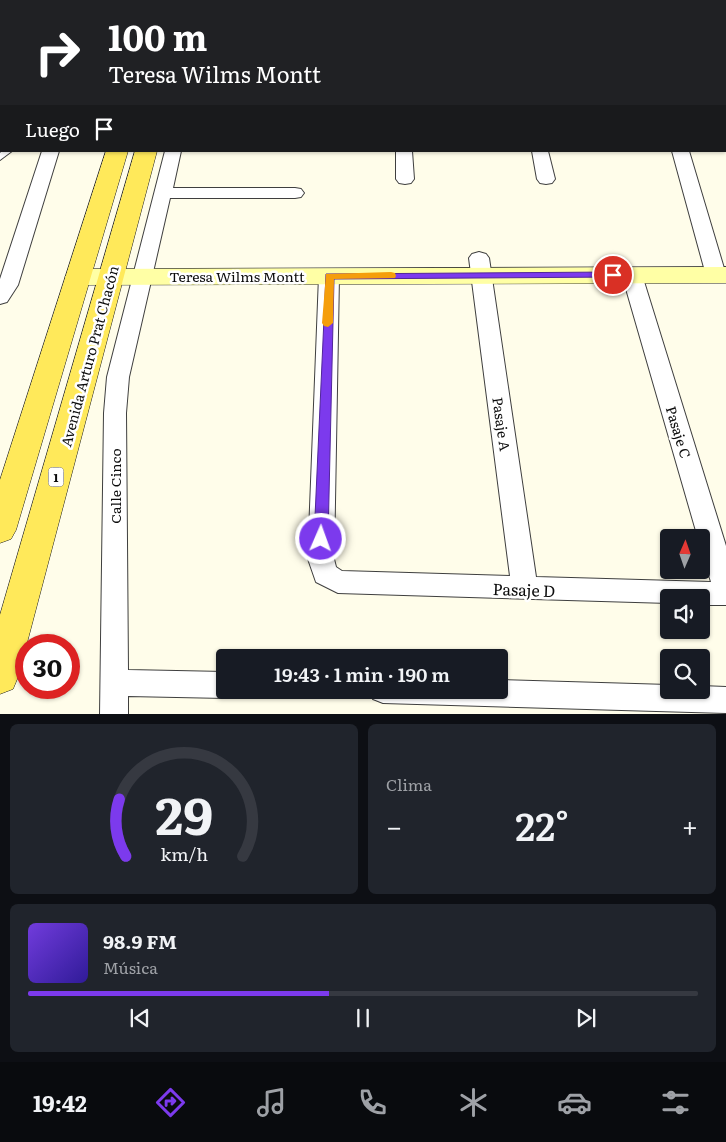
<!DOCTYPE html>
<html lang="es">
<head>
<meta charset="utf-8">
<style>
  :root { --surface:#171b24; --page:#20242c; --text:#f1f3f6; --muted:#9ea1a6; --line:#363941; --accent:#7c3aed }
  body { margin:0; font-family:Literata,serif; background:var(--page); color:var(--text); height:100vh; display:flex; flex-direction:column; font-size:19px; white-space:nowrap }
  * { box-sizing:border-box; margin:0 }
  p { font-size:16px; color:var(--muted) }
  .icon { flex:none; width:28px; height:28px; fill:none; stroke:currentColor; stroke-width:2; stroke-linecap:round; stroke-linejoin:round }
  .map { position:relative; height:714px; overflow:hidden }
  .panel { display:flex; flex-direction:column; gap:10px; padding:10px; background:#0d0f14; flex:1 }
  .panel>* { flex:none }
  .hud { position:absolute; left:0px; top:0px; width:726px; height:152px; box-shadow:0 1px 4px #0004; background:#202124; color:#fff; overflow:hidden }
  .needle { width:32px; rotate:2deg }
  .tools { position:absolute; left:660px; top:529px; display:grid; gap:10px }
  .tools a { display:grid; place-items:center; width:50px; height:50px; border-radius:5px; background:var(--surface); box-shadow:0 1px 4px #0004; font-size:25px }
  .speed { position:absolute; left:15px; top:634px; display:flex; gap:10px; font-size:25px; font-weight:700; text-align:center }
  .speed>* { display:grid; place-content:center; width:65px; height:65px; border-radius:50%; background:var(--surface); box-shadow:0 1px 4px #0004; line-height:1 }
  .speed .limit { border:8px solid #d22; background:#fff; color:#111 }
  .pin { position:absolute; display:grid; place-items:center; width:42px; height:42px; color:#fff; margin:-21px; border:2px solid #fff; border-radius:50%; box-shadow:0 1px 5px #0007 }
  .me { position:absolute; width:55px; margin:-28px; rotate:2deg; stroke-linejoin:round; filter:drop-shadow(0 0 4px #0008) }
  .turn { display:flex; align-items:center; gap:18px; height:105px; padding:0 25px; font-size:22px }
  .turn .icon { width:65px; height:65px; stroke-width:2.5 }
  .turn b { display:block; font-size:35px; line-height:42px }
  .then { display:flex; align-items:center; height:48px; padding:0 25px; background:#0003; gap:10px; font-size:19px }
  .big { font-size:38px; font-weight:600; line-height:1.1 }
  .panel .card { flex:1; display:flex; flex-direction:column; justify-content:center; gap:8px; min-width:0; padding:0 18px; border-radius:8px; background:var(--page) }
  .panel .dial { align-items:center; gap:0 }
  .dial svg { height:130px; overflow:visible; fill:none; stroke:var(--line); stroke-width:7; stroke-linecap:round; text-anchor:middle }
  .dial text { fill:var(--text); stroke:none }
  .song { display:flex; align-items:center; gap:15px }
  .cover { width:60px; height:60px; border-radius:8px; background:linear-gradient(135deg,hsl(260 70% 55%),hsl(250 70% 35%)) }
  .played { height:5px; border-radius:2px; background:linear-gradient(90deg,var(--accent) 45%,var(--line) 45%) }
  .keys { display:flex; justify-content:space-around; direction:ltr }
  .heat { display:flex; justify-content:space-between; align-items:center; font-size:28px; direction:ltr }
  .panel .tiles { flex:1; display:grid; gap:10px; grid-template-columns:1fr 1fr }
  .card:last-child { grid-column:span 2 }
  .trip { position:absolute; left:216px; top:649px; width:292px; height:50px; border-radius:5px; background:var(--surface); box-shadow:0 1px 4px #0004; font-weight:600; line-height:50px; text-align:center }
  .tab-bar { display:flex; height:80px; justify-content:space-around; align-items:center; background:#090b0e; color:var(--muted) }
  .tab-bar .icon { width:35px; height:35px }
  .tab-bar .selected { color:var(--accent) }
  .tab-bar b { font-size:22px; color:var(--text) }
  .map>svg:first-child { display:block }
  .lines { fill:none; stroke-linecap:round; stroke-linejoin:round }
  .lane-casing { stroke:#3f3f3f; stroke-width:2 }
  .street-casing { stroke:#3f3f3f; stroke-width:2 }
  .secondary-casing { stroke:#2e2e2e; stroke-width:1 }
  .primary-casing { stroke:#1d1d1d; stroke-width:1 }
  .lane { fill:#fff; fill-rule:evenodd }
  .street { fill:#fff; fill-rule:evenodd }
  .secondary { fill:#ffffa5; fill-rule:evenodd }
  .primary { fill:#ffe95a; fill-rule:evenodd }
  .route { fill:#7c3aed; stroke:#51269a }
  .slow { fill:#f59e0b }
  .labels { text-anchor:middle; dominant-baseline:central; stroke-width:5; stroke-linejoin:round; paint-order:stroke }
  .shield { fill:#fff; stroke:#555; stroke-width:1 }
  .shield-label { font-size:12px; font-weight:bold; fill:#0c0c0c }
  .street-label { font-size:14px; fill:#0c0c0c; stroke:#fff }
  .near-street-label { font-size:16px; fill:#0c0c0c; stroke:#fff }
</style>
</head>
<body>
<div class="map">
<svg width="726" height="715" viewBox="0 0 726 715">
  <rect width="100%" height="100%" fill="#fffdea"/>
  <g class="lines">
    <defs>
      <path id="lane" d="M725,68H726V72H725Z
        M0,89H1V93H0Z
        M725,110L726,111V119L725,118Z
        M2,151H12L0,160V153Z"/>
      <path id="street" d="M113,0H127V1H113Z
        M204,0H218V1H204Z
        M342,0H356V1H342Z
        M449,0H463V1H449Z
        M628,0H642L643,1H629Z
        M0,13H1V21H0Z
        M42,151H59L18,285L7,302L0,304V279Z
        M165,151H181L173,188H295L301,189L304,193L301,197L295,198H170L129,377L126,413L128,670L225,672V690H237L235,694L225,698L128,696V715H100L104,413L107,377Z
        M396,151H412L414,179L411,183L405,184L399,183L396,179Z
        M532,151H548L555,179L552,183L546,184L540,183L537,179Z
        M672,151H689L726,275L723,279L716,281L709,279L706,275Z
        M479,252L486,254L489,258L536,577L711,582L701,548V538H698L622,275L625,271L632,269L639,271L642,275L726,546V605H701V598H669V603L338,593L316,582L308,559L319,276L322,272L329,270L336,272L339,276L334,559L336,567L342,571L510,576L469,258L472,254Z
        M500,680L669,685V690H701V686L726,687V713L383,703L373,699L369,690H500Z"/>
      <path id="secondary" d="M726,267V283L78,285L69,283L65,277L69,271L78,269Z"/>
      <path id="primary" d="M106,151H128L16,530L11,539L0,543V480Z
        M135,151H157L18,677L13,689L0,694V615Z"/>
    </defs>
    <!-- lane casing -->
    <use href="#lane" class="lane-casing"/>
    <!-- street casing -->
    <use href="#street" class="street-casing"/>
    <!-- secondary casing -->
    <use href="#secondary" class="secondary-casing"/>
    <!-- primary casing -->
    <use href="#primary" class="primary-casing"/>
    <!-- lane -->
    <use href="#lane" class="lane"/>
    <!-- street -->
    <use href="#street" class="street"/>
    <!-- secondary -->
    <use href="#secondary" class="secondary"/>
    <!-- primary -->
    <use href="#primary" class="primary"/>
  </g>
  <!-- route -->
  <path class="route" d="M613,272L618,275L617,277L334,279L328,539L326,543L321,544L316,543L314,539L326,274Z"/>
  <!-- slow -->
  <path class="slow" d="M391,272L395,273L396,276L395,278L334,279L333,323L328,327L324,326L322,323L326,274Z"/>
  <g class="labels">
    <!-- shield labels -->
    <rect class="shield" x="48.5" y="467.5" width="15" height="19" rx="4"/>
    <g class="shield-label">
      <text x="56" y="477">1</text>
    </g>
    <!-- street labels -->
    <g class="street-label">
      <text x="237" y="276">Teresa Wilms Montt</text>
      <text transform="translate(89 356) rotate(-75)">Avenida Arturo Prat Chacón</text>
      <text transform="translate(502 424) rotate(82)">Pasaje A</text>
      <text transform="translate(679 432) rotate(73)">Pasaje C</text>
      <text transform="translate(115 486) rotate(-90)">Calle Cinco</text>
    </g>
    <!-- near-street labels -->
    <g class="near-street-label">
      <text transform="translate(524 589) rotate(2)">Pasaje D</text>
    </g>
  </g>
</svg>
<div class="tools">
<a><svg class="needle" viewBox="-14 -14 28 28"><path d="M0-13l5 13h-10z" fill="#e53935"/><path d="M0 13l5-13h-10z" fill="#9ea1a6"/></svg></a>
<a><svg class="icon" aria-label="sound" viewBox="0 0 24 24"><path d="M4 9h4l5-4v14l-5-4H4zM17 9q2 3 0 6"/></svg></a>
<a><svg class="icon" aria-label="search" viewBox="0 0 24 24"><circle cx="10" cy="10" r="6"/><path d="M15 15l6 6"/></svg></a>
</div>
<div class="speed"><div class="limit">30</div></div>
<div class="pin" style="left:613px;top:275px;background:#d93025"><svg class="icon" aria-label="arrive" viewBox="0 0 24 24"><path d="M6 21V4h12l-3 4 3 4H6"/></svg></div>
<svg class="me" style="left:321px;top:539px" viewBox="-20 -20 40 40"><circle r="17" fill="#7c3aed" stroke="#fff" stroke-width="3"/><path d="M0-11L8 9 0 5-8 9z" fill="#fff"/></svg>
<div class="trip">19:43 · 1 min · 190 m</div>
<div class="hud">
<div class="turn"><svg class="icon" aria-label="right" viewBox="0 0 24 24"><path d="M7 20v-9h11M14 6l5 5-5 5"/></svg><div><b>100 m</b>Teresa Wilms Montt</div></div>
<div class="then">Luego<svg class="icon" aria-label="arrive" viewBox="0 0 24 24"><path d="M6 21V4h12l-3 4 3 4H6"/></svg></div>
</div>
</div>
<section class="panel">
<div class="tiles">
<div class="card dial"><svg viewBox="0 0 100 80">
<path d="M14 69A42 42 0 1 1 86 69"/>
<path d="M14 69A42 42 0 0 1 10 34" stroke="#7c3aed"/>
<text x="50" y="56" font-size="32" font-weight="700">29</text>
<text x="50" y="72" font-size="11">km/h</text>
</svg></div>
<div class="card"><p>Clima</p>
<div class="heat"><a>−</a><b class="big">22°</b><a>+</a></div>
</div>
<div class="card">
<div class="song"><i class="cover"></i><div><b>98.9 FM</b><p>Música</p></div></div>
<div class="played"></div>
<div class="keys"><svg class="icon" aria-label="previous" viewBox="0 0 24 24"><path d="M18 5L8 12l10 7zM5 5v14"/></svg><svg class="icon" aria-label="pause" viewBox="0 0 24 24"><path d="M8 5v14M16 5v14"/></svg><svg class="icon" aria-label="next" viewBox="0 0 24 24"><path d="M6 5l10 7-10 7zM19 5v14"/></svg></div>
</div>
</div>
</section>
<nav class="tab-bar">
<b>19:42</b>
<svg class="icon selected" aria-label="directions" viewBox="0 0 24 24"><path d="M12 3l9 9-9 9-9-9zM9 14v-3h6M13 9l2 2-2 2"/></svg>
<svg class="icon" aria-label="music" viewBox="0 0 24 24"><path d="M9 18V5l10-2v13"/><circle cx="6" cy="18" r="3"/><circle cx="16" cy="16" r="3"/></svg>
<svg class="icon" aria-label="phone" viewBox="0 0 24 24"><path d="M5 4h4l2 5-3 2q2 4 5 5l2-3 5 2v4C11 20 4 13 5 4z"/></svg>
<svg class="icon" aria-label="climate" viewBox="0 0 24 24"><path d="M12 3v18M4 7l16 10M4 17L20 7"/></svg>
<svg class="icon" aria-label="car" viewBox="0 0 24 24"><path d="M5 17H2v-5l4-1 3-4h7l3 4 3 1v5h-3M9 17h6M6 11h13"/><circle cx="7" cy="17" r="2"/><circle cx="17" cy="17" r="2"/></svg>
<svg class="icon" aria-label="filters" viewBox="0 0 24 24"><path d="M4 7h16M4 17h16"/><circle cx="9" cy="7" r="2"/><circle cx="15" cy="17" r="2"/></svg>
</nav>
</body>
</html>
